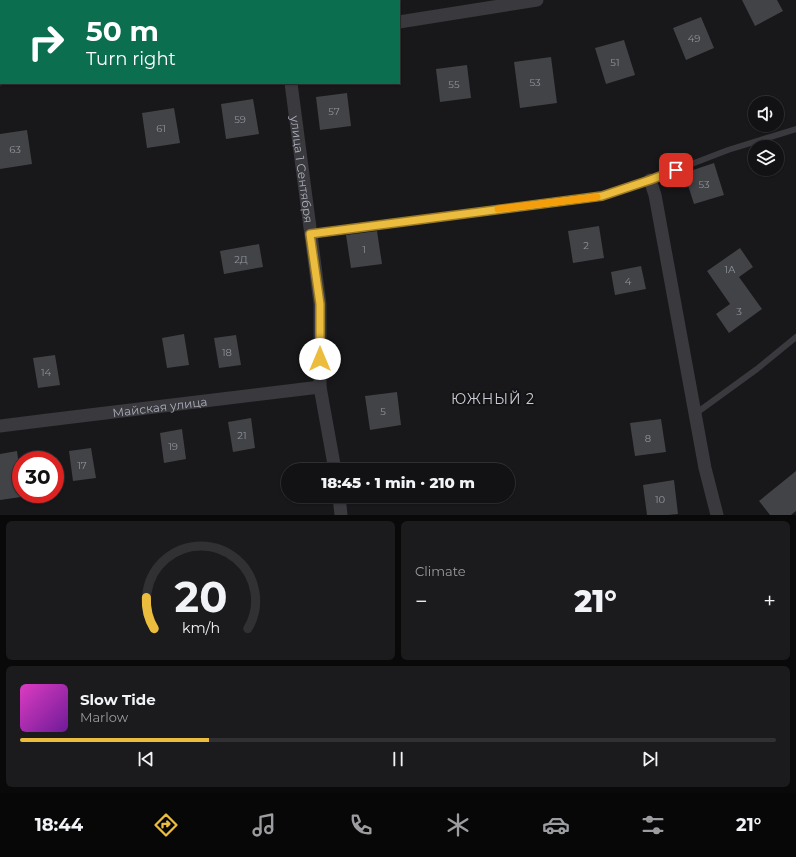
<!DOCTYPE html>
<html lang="en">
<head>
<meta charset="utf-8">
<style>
  :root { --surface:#121113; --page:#1b1a1c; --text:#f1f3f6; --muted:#9c9da0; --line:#313133; --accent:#ebbc3e }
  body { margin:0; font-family:Montserrat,sans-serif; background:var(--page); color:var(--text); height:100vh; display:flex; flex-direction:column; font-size:15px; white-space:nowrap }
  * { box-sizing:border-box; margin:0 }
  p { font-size:13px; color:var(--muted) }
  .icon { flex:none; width:22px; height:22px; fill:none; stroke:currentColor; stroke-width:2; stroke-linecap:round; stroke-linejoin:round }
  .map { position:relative; height:515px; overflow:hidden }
  .sheet { display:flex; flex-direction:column; gap:6px; padding:6px; background:#0a090a; flex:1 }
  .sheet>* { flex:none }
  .top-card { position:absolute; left:0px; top:0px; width:400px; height:84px; box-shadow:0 1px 3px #0004,0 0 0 1px var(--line); background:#0b6e4f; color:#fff; overflow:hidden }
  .tools { position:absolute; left:748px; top:96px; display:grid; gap:8px }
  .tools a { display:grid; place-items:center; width:36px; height:36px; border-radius:50%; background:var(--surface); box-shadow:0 1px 3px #0004,0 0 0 1px var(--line); font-size:20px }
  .speed { position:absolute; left:12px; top:451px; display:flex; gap:8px; font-size:20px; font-weight:700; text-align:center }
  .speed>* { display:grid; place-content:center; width:52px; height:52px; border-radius:50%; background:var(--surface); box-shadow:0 1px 3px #0004,0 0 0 1px var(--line); line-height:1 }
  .speed .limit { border:6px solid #d22; background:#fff; color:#111 }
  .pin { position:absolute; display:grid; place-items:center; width:34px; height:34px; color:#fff; margin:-17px; border-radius:8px; box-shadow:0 2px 6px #0006 }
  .me { position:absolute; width:44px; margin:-22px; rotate:0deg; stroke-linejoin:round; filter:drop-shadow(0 0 3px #0008) }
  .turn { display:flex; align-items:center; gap:14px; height:84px; padding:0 20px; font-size:18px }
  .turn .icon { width:52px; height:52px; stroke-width:2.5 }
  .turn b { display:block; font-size:28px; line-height:34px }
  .big { font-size:30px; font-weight:800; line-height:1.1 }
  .sheet .widget { flex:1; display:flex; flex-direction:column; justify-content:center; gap:6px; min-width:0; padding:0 14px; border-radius:6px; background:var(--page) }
  .sheet .dial { align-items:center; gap:0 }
  .dial svg { height:104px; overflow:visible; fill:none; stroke:var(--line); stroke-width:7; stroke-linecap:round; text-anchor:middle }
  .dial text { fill:var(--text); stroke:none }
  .song { display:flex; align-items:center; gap:12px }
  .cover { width:48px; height:48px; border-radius:6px; background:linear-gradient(135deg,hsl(310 70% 55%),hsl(280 70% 35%)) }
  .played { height:4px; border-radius:2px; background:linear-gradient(90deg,var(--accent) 25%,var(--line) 25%) }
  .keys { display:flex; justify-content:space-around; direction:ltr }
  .heat { display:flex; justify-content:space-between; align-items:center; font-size:22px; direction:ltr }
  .sheet .tiles { flex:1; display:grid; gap:6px; grid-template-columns:1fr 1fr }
  .widget:last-child { grid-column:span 2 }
  .trip { position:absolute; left:281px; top:463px; width:234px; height:40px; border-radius:20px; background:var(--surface); box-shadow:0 1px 3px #0004,0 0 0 1px var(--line); font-weight:800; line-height:40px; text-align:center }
  .tabs { display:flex; height:64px; justify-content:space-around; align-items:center; background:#070708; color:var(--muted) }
  .tabs .icon { width:28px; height:28px }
  .tabs .selected { color:var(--accent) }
  .tabs b { font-size:18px; color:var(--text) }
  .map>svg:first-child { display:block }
  .building { fill:#424346 }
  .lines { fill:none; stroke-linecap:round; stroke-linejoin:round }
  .service { stroke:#39393e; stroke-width:6 }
  .minor { stroke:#39393e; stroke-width:13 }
  .route-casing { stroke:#997a28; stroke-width:10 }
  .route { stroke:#ebbc3e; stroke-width:7 }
  .slow { stroke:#f59e0b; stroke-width:7 }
  .labels { text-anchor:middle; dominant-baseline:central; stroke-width:4; stroke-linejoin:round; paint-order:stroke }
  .number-label { font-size:10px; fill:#90939c }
  .street-label { font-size:12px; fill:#aaaeb9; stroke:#131214 }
  .quarter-label { font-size:14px; letter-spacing:1px; fill:#cbcdd5; stroke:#131214 }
</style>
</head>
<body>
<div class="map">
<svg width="796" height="515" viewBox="0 0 796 515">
  <rect width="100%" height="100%" fill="#181719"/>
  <!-- building -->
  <path class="building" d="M742,0H777L783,11L755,26Z
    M701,17L714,48L686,60L673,28Z
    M624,40L635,75L606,84L595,48Z
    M551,57L557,103L520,108L514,62Z
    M467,65L471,98L440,102L436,69Z
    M347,93L351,126L320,130L316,97Z
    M253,99L259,134L226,139L221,104Z
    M174,108L180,143L147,148L142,113Z
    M27,130L32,164L0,169V134Z
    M714,163L724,195L694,204L684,173Z
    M599,226L604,258L573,263L568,231Z
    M377,231L382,264L351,268L346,235Z
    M259,244L263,267L224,274L220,251Z
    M740,248L753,267L739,277L762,309L729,333L716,314L730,304L707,271Z
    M641,266L646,289L615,295L611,272Z
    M184,334L189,365L167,368L162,338Z
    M236,335L241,365L219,368L214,338Z
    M55,355L60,385L38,388L33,358Z
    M397,392L401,425L370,430L365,396Z
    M251,418L255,448L233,452L228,422Z
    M661,419L666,452L635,456L630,423Z
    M182,429L186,459L164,463L160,433Z
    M91,448L96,478L73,481L69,451Z
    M17,451L21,480V497L0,500V454Z
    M796,471V511L791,515H770L759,501Z
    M674,480L678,514L668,515H647L643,485Z"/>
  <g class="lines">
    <!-- service -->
    <path class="service" d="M311,234L602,196L650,180L728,150L796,129
      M695,414L757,369L796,337"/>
    <!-- minor -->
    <g class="minor">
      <path d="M280,0V1"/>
      <path d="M399,22L537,0"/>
      <path d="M0,79L1,78"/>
      <path id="s1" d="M291,83L320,304V387L335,470"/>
      <path d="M650,180L655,195L705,468L717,515"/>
      <path id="s2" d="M0,426L48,420L320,387"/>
      <path d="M339,496L341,515"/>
    </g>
  </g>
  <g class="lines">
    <defs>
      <path id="route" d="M320,359V304L310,234L602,196L650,180L676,170"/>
    </defs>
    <!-- route casing -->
    <use href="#route" class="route-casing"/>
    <!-- route -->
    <use href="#route" class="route"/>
    <!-- slow -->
    <path class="slow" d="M498,209L597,197"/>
  </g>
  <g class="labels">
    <!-- number labels -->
    <g class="number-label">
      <text x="694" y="38">49</text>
      <text x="615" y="62">51</text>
      <text x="535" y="82">53</text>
      <text x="454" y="84">55</text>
      <text x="334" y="111">57</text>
      <text x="240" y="119">59</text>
      <text x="161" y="128">61</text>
      <text x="15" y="149">63</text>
      <text x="704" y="184">53</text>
      <text x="586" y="245">2</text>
      <text x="364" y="249">1</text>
      <text x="241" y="259">2Д</text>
      <text x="730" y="269">1А</text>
      <text x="628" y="281">4</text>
      <text x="739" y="311">3</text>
      <text x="227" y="352">18</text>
      <text x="46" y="372">14</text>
      <text x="383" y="411">5</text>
      <text x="242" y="435">21</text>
      <text x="648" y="438">8</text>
      <text x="173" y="446">19</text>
      <text x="82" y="465">17</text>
      <text x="660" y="499">10</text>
    </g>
    <!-- street labels -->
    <g class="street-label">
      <text stroke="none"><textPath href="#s1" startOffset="87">улица 1 Сентября</textPath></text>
      <text stroke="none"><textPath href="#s2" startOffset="161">Майская улица</textPath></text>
    </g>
    <!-- quarter labels -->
    <g class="quarter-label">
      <text x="493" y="399">ЮЖНЫЙ 2</text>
    </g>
  </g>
</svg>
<div class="tools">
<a><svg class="icon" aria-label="sound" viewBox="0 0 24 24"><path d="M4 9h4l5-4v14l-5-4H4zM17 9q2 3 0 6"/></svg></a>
<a><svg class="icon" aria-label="layers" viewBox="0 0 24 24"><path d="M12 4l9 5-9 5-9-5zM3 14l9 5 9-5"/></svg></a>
</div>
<div class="speed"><div class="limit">30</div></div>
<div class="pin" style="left:676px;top:170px;background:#d93025"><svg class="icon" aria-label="arrive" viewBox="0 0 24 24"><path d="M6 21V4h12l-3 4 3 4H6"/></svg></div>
<svg class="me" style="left:320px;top:359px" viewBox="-20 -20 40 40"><circle r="19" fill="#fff"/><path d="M0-13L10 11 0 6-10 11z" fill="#ebbc3e"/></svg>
<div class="trip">18:45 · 1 min · 210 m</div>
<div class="top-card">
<div class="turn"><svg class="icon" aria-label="right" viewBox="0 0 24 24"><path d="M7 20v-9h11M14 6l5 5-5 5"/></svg><div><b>50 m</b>Turn right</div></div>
</div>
</div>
<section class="sheet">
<div class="tiles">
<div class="widget dial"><svg viewBox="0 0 100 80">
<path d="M14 69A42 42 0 1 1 86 69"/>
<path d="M14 69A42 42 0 0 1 8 45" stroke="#ebbc3e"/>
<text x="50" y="56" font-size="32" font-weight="700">20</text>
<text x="50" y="72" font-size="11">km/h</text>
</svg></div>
<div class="widget"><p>Climate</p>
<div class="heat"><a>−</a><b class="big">21°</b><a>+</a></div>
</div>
<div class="widget">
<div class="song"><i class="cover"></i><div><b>Slow Tide</b><p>Marlow</p></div></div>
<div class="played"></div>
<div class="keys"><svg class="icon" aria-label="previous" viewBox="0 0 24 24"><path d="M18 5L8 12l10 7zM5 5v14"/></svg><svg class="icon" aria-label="pause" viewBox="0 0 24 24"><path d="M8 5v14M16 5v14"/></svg><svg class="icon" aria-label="next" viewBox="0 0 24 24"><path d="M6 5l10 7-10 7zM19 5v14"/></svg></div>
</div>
</div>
</section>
<nav class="tabs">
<b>18:44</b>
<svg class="icon selected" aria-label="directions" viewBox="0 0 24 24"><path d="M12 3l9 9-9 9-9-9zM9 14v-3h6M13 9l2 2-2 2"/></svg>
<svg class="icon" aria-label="music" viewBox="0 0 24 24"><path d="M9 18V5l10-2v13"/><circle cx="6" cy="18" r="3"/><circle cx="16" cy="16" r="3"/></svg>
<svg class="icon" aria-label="phone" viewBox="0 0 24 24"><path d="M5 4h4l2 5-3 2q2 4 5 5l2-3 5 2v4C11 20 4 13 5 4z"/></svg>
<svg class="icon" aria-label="climate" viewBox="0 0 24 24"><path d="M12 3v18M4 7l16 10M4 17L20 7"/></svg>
<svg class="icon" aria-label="car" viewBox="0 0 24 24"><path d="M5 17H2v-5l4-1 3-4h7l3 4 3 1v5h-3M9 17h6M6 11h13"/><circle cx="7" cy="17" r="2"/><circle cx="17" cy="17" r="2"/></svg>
<svg class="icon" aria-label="filters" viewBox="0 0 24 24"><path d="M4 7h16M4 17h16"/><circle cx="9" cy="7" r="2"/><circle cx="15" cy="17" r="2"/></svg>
<b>21°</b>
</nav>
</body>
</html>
